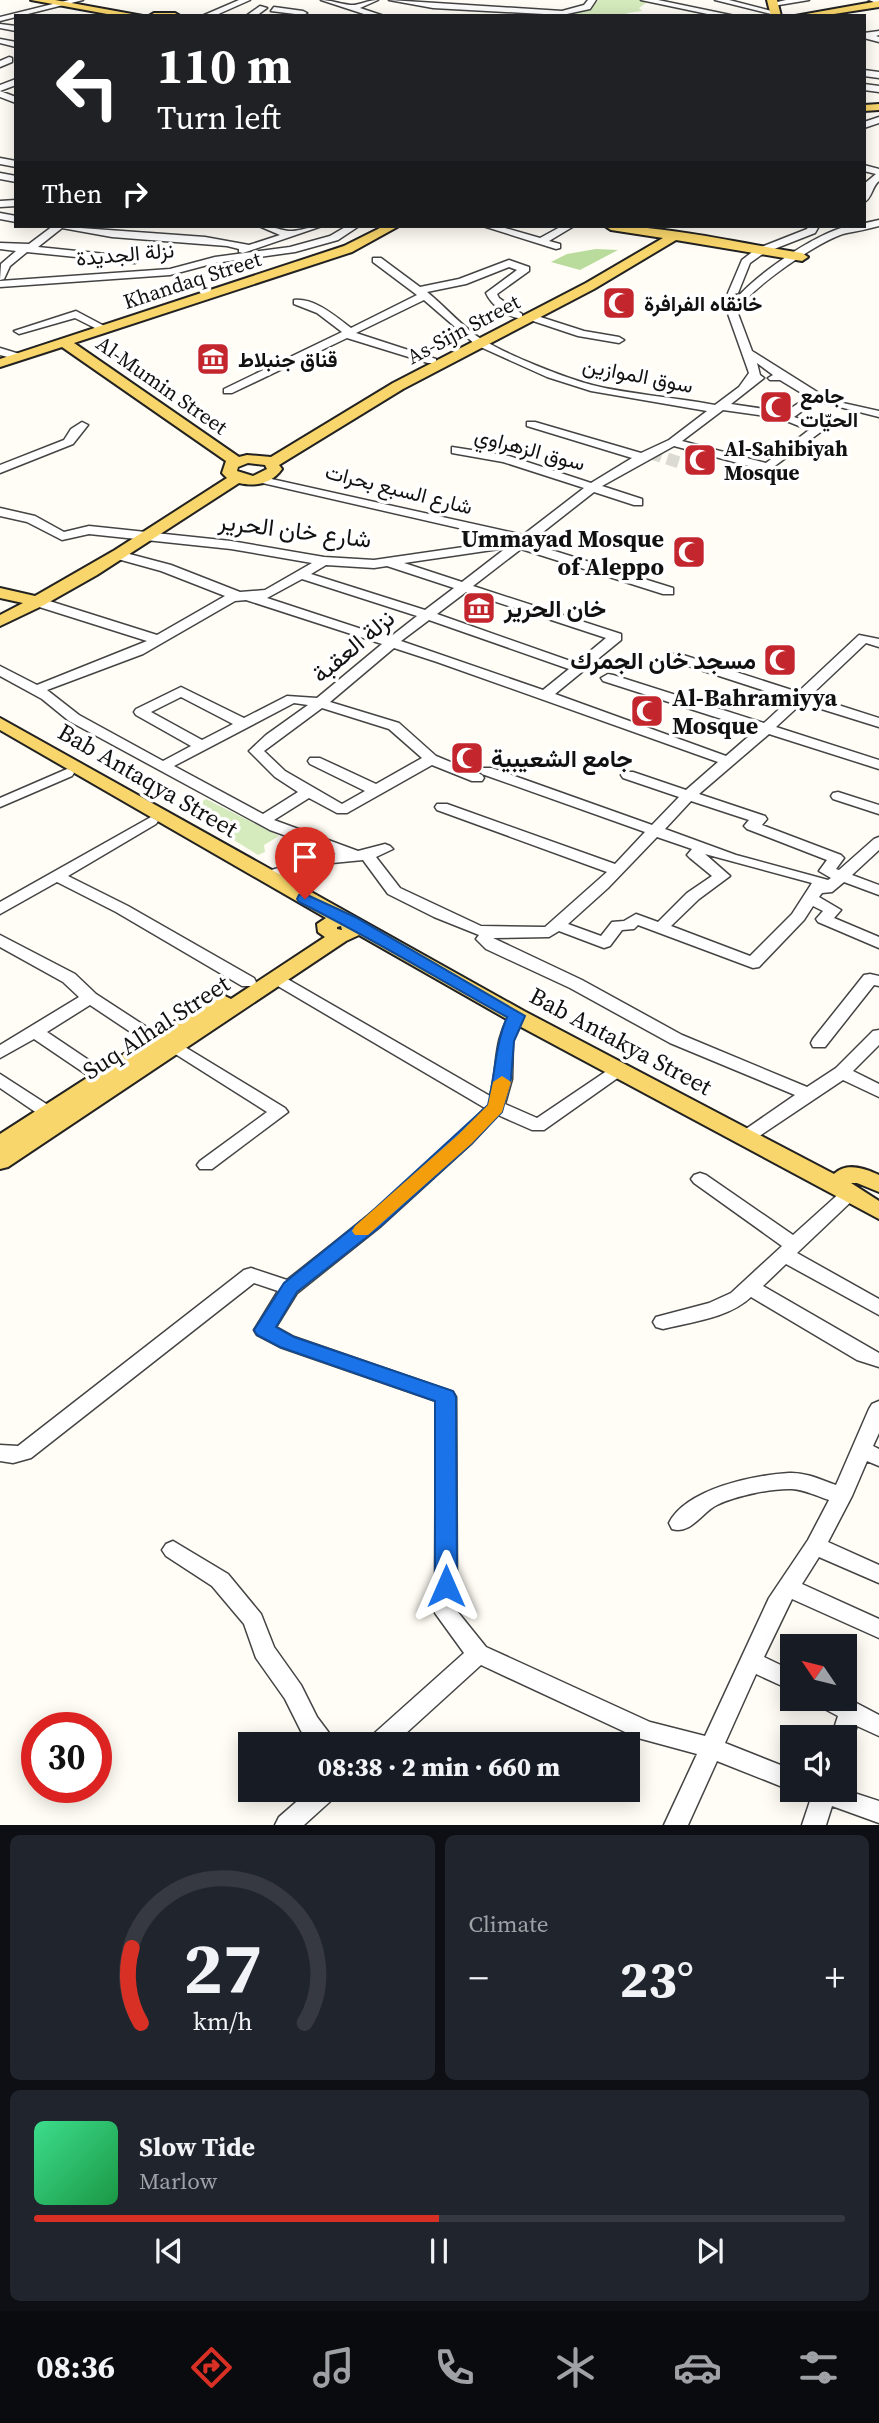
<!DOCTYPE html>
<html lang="en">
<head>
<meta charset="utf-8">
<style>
  :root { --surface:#171b24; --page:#20242c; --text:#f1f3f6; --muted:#9ea1a6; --line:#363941; --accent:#d93025 }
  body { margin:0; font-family:"Source Serif 4",Vazirmatn,serif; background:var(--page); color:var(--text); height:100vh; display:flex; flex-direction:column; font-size:26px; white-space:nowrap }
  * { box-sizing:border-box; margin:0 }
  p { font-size:23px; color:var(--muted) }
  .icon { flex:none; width:38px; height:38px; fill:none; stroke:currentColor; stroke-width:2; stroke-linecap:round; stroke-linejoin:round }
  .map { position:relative; height:1825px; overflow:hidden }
  .sheet { display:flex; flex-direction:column; gap:10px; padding:10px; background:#0d0f14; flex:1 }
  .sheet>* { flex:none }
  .hud { position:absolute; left:14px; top:14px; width:852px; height:214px; border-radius:0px; box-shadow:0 4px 18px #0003; background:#202124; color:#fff; overflow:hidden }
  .needle { width:46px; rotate:305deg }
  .buttons { position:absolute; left:780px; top:1634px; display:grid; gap:14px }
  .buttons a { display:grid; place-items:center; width:77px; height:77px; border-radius:0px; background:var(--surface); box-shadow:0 4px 18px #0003; font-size:35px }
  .speed { position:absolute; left:21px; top:1712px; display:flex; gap:14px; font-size:35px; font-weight:700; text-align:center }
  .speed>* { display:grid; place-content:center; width:91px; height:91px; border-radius:50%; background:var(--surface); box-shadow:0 4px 18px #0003; line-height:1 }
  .speed .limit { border:10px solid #d22; background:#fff; color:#111 }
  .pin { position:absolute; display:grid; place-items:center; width:60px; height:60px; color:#fff; margin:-72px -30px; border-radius:50% 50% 50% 0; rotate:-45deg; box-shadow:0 0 7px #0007 }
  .pin .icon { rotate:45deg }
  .me { position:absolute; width:77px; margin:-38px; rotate:0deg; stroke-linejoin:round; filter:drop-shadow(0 0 5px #0008) }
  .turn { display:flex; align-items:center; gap:24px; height:147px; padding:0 28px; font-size:32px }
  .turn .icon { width:91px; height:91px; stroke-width:2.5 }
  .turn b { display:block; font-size:49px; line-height:60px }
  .then { display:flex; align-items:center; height:66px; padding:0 28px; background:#0003; gap:14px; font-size:26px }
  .big { font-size:52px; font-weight:800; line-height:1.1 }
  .sheet .card { flex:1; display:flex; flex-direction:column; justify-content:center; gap:10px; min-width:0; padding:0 24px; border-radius:10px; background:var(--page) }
  .sheet .dial { align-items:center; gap:0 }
  .dial svg { height:182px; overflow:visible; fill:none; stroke:var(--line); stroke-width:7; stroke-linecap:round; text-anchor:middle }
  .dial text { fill:var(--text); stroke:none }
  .song { display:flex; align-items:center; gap:21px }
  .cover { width:84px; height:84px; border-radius:10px; background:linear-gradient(135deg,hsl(150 70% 55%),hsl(140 70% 35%)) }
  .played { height:7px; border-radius:4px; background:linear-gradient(90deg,var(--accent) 50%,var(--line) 50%) }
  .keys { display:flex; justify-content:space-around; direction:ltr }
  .heat { display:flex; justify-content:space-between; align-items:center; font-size:38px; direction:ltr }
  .sheet .tiles { flex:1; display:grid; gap:10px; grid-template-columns:1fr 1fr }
  .card:last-child { grid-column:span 2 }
  .trip { position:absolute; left:238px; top:1732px; width:402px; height:70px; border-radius:0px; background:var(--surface); box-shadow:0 4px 18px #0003; font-weight:800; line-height:70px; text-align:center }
  .dock { display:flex; height:112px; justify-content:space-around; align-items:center; background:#090b0e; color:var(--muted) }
  .dock .icon { width:49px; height:49px }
  .dock .selected { color:var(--accent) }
  .dock b { font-size:32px; color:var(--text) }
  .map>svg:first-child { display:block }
  .green { fill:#d5ebbd }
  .forest { fill:#b9dc9c }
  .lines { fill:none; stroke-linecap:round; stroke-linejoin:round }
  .minor-tunnel { stroke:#dbdad3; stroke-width:12; stroke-dasharray:12 6; stroke-linecap:butt }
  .minor-casing { stroke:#444; stroke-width:3 }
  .major-casing { stroke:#222; stroke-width:4 }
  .minor { fill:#fff; fill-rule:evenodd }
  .major { fill:#f9d66b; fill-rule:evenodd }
  .route { fill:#1a73e8; stroke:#114b97; stroke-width:2 }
  .slow { fill:#f59e0b }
  .labels { text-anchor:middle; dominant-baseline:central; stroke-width:7; stroke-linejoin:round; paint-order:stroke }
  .far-street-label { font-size:21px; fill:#111; stroke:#fff }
  .far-poi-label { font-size:21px; font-weight:bold; fill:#111; stroke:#fff; text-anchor:start }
  .street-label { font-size:24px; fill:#111; stroke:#fff }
  .poi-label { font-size:24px; font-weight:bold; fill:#111; stroke:#fff; text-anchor:start }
</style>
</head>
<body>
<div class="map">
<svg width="879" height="1825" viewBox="0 0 879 1825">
  <rect width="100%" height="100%" fill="#fffdf5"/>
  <!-- green -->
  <path class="green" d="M599,0H643L646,3L639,8L642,11L627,13L628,16H551C568,13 586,15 599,0Z
    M206,799L279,836L264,845L265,852L258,855L187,811Z"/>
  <!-- forest -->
  <path class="forest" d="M596,249L618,250L580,270L551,262L567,254Z"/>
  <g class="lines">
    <!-- minor-tunnel -->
    <path class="minor-tunnel" d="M650,453L681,463"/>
    <defs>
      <path id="minor" d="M69,0H83L0,21V17Z
        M239,0H250L214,16H202Z
        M321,0C331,0 340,4 350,5C358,6 368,0 378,0L360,8L384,16H370Z
        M389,0L562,11L584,5L588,0H596L590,9L562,15L433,8Z
        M641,0H658L735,16H717Z
        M715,0H729L779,13L775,15Z
        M786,0H809L773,6L769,4Z
        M869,0H879V4Z
        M260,6L267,8L256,16H246Z
        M274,7L303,11L307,13L303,15L271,11Z
        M0,24L16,26V31L0,28Z
        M879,31V35L876,36L879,37V42L864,38V33Z
        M0,39L16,42V47L0,43Z
        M9,57L12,58V62L0,67V61Z
        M864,70L879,72V78L864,76Z
        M16,79V85L0,91V85Z
        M864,84L879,86V92L864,90Z
        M0,91L16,97V103L0,97Z
        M879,117V123L864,128V122Z
        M0,158L16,161V167L0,164Z
        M864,165L879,169V181C872,186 872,199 864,202V184L876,174L864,171Z
        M0,173L16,176V182L0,179Z
        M16,200V206L0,207V201Z
        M0,213L16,216V222L0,219Z
        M879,220V226C868,229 858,231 847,233C822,238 749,289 737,311L752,351L822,395L843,403L879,411V417L816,401L794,417L822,427V431L768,471L674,446L602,486L642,499V505H634L594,492L529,543L673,588V594H663L521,549L473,586L621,634V640L555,694L726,756L756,730L603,681L601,678L608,674L613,675L764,723L790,699L670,660L668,657L670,654H680L798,692L859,635L879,639V647L866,643L810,696L879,718V727L802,703L776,727L879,760V769L769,734L699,794L765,816L767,819L762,825L841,855L844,858L836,869L839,870L874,839L879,837V850L852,875L879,885V895L844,882L832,892L822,893L819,897L841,910L834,918L879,937V948L818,922L816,919L823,911L813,906L804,920L759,967L753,968L638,925L634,929L622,930L610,946L604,948L559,931L549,937L493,938L582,980L682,1035L807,1087L836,1068L873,1031L879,1030V1045L853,1071L879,1084V1097L843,1080L752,1141H740L737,1137L740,1133L795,1095L670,1043L570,988L486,949L476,939L479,935L434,917L388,894L363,860L322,864L266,881L261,879L258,876L261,873L316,857L336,854L270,830L69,721L42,699L0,676V666L37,685L147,641L33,605V599H43L157,635L225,596L161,571L114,558V552L118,551L171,565L240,592L265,590L312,563L231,549L89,534L62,540L27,522L0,516V508L35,516L64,532L89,526L231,541L324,557L374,560L511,540L258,482V476L523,535L584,488L503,462L452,453V447L509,456L591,483L632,458L527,426V422H535L641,453L669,440L707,411L591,391L547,377L476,345L424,300L356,333L436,359V363H428L347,338L232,393H224V389L342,332L317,313L294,304V300C315,298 335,316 351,328L417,295L373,262V258H381L420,287L459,279L509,260L529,267V271L497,294L499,298L522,314V318C509,319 491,305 486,293L517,270L509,267L466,284L427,292C446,307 465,330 483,340C510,356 562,377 592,385C632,395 674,397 715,405L739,387L749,373L727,311C743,282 816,232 849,226C861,224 866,223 879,220ZM757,363L773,375L768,378L770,380H780L808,397L785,412L731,404L764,378L760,375ZM723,410L779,418L809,430L766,463L682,441ZM506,548L462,582L404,563ZM326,565L374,568L387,566L454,588L425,610L311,574ZM302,579L417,616L389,638L267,598ZM466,592L606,638L576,663L437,614ZM246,600L382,644L317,698L287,696L244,718L181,687L136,709L134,712L136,715L191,746L163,761L79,715L47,690L143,654L235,601ZM429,620L569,669L543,690L401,641ZM394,648L437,662L718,762L686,790L633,772H623L621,775L623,778L679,797L652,825L492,768H482L480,771L482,774L645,832L615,864L447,804H437L435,807L437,810L607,872L545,927L481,926L400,888L376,857L393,849L390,846L385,844L358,851L274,820L309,798L337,813H347L432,765L472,781H482L484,778L482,775L436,756L399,723L330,702ZM181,697L233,724L202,740L151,712ZM294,703L308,705L266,735L249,751L275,777L298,792L263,814L174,766ZM322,708L389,729L422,758L376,784L320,758H310L308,761L310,764L365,791L342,804L285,771L264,751ZM691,801L749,820L744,826L747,829L827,860L819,871L831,878L828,880L736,855L665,829ZM657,837L692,849L687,855L690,858L712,876L687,893L658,922L636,914L624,921L612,922L601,936L568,924L608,888ZM705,854L812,883L792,914L750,956L671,926L699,899L730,876Z
        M53,226L205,237L249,245L280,235L259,226C270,226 278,229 288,231C298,232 311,226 322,226L243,253L239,252V249L227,246L112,237L62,228L38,247L135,257L140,260L135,263L27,252L10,266L4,279L0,280L1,264L16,251L0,249V243L29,244Z
        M347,226H359L338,240L295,252L215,263L170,275L0,287V281L170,269L215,257L290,247L330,236Z
        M483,226H498L540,238L562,226H574L549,241L560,244V248L556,249Z
        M607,226H618L613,229Z
        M809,226H819L815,233L764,253L750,263L738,293L729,295L728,293L742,260L756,249L807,229Z
        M76,311L110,329L101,331L75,318L19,334L14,331Z
        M531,314L584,331L619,337L624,340L619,343L578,336L527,319V315Z
        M0,348L23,355L24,357L19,360L0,355Z
        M82,422L88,425L73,444L0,473V465L64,440L71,429Z
        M67,769L72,770L74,773L72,776L0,807V798Z
        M838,792L879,805V814L833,799L831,796L833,793Z
        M151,817L158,821L156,824L68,876L128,906L254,978L256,982L254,986H242L116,912L57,882L0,914V902Z
        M0,935L75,974L96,994L162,1037L164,1041L162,1045H150L90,1005L47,1032L108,1073L111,1077L108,1081H96L34,1039L0,1058V1045L79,997L63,982L0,947Z
        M277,973L490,1096C499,1063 492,1044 511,1012H523L525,1016L513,1041L512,1079L505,1104L537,1118L614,1066L620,1064L629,1070L544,1130H532L498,1115L471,1144L381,1226L297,1293L276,1327L294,1337L453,1392L456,1397L457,1611L486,1647L650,1722L705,1736L769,1598L808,1540L829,1500C817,1496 805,1490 792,1489C773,1488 735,1496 717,1505C702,1512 691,1535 672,1529L669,1523C686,1489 754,1475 789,1473C805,1472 822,1480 836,1485L869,1409L872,1404L879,1401V1433L873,1446L879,1449V1466L867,1461L852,1496L828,1542L879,1565V1583L819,1557L802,1584L879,1619V1638L792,1599L764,1657L793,1671V1691L756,1674L725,1743L793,1770V1790H796L793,1791L785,1788L717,1761L688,1825H664L697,1754L638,1738L481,1665L393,1745H366L369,1738L464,1653L435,1613L436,1401L280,1347L257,1335L254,1330L278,1291L254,1283L31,1458L13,1463L0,1461V1445L18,1446L244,1270L251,1268L287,1280C356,1226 425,1172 485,1108L271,982L269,978L271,974Z
        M870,974L879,976V986L874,985L825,1047H813L811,1043L813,1039L864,975Z
        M175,1041L285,1108L288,1112L212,1169H200L197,1165L200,1161L267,1112L169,1050L167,1046Z
        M0,1074L65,1116L68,1120L65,1124H53L0,1088Z
        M700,1173L706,1175L793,1235L843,1190H855L858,1194L855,1198L797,1253L879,1299V1315L786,1264L763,1286L879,1353V1367L857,1360L751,1297C729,1318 691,1322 663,1329L656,1327L653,1322L656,1317L709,1303L731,1293L782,1246L694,1183L691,1179L694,1175Z
        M173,1541L228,1574L261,1614L274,1647L301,1685L317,1717L338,1745H313L301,1731L285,1699L256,1658L244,1624L212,1586L166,1556L162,1550L166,1544Z
        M845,1697L879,1715V1736L857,1726L850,1745L845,1747V1738H831L838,1716L819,1706L816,1699Z
        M310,1790H339L335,1797L304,1825H275L279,1817Z
        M805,1790H845L879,1801V1823L832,1806L826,1825H802L811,1798Z"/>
      <path id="major" d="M31,0H55L143,16H118Z
        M767,0H777L781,16H771Z
        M879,1V7L821,16H795Z
        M154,13H175L180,16H149Z
        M879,104V110L864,111V105Z
        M384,226H399L352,252L74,343L239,457L247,455L271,457L393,383L586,283L663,238L611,230L605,226C671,226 737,243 802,253L808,257L802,261L676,240L594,289L403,389L279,465L282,469C272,483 257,487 239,483L97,575L44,605L0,626V615L23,603L0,598V588L35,596L115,550L227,478L222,473L226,461L62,347L0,367V359L344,246ZM248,463L265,465L267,469L253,476L237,471L238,467Z
        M0,718L524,1011L834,1174C846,1162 865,1168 879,1175V1192L857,1183H851L879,1201V1219L510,1021L359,935L346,941L8,1167L0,1169V1134L214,996L221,994L231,999L325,937L318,932L317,924L326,918L0,730ZM341,926L342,930L337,929V927Z"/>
    </defs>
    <!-- minor casing -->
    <use href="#minor" class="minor-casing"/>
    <!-- major casing -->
    <use href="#major" class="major-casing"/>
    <!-- minor -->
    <use href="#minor" class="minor"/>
    <!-- major -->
    <use href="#major" class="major"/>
  </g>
  <!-- route -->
  <path class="route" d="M305,894L355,917L525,1016L514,1041L511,1079L502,1112L471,1144L381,1226L297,1292L276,1327L294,1337L453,1391L456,1397L457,1586L453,1593L446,1595L438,1593L435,1586V1401L280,1347L257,1335L254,1330L284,1283L367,1216L488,1105C495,1075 495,1046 507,1017C438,979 370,937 299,902L297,899L299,895Z"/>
  <!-- slow -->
  <path class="slow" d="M502,1076L511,1082L502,1112L471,1144L368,1235H355L352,1231L355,1226L458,1135L488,1105L493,1082Z"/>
  <!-- icons -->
  <defs>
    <symbol id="mosque-square" viewBox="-11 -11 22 22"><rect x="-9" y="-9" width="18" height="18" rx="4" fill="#c4262e" stroke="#fff"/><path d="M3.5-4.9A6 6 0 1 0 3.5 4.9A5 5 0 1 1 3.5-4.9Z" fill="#fff"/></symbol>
    <symbol id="museum-square" viewBox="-11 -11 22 22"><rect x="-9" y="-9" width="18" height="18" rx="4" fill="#c4262e" stroke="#fff"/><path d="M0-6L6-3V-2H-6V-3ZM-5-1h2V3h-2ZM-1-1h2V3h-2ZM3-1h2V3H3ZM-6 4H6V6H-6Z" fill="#fff"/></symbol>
  </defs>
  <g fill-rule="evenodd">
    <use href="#mosque-square" x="600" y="284" width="38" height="38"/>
    <use href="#museum-square" x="194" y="340" width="38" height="38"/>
    <use href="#mosque-square" x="757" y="388" width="38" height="38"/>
    <use href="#mosque-square" x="681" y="441" width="38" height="38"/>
    <use href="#mosque-square" x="670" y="533" width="38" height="38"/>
    <use href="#museum-square" x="460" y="589" width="38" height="38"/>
    <use href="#mosque-square" x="761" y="641" width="38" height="38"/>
    <use href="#mosque-square" x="628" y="692" width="38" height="38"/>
    <use href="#mosque-square" x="448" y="739" width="38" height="38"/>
  </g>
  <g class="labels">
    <!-- far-street labels -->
    <g class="far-street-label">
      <text transform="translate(125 254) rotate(-5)">نزلة الجديدة</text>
      <text transform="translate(192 280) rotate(-18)">Khandaq Street</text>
      <text transform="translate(463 329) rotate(-28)">As-Sijn Street</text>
      <text transform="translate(638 375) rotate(11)">سوق الموازين</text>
      <text transform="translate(162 385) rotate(35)">Al-Mumin Street</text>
      <text transform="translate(530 449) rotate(15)">سوق الزهراوي</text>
      <text transform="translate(399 489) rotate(14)">شارع السبع بحرات</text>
    </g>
    <!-- far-poi labels -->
    <g class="far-poi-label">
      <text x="644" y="303">خانقاه الفرافرة</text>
      <text x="238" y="359">قناق جنبلاط</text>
      <text x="800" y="395">جامع<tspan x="800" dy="24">الحيّات</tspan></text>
      <text x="724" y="448">Al-Sahibiyah<tspan x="724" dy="24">Mosque</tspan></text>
    </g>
    <!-- street labels -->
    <g class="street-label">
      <text transform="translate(295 530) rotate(7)">شارع خان الحرير</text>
      <text transform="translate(353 646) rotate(-40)">نزلة العقبة</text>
      <text transform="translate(148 780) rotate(30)">Bab Antaqya Street</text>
      <text transform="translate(156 1027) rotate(-33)">Suq Alhal Street</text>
      <text transform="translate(621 1041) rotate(28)">Bab Antakya Street</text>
    </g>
    <!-- poi labels -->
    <g class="poi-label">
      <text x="664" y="538" text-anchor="end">Ummayad Mosque<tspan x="664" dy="28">of Aleppo</tspan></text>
      <text x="504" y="608">خان الحرير</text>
      <text x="756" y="660" text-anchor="end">مسجد خان الجمرك</text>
      <text x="672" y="697">Al-Bahramiyya<tspan x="672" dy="28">Mosque</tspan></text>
      <text x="491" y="758">جامع الشعيبية</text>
    </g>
  </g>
</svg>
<div class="buttons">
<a><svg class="needle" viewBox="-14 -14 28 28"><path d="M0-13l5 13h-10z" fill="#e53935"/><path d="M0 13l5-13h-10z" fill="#9ea1a6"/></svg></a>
<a><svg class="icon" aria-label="sound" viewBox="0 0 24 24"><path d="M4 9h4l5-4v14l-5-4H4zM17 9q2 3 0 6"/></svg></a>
</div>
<div class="speed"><div class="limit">30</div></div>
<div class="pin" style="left:305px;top:899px;background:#d93025"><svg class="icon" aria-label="arrive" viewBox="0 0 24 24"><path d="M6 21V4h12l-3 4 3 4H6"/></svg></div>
<svg class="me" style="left:446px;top:1586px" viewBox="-20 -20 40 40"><path d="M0-17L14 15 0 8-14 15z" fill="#1a73e8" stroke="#fff" stroke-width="4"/></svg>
<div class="trip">08:38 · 2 min · 660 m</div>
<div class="hud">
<div class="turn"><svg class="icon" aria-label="left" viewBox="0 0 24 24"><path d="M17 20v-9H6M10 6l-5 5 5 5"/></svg><div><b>110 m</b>Turn left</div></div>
<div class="then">Then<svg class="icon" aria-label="right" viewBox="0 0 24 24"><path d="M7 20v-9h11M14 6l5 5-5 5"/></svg></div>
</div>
</div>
<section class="sheet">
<div class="tiles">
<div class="card dial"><svg viewBox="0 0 100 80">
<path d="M14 69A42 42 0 1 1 86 69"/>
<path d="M14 69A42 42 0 0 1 10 36" stroke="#d93025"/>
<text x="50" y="56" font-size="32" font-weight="700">27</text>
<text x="50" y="72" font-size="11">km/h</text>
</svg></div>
<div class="card"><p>Climate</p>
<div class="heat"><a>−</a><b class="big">23°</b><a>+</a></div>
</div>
<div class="card">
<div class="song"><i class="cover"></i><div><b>Slow Tide</b><p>Marlow</p></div></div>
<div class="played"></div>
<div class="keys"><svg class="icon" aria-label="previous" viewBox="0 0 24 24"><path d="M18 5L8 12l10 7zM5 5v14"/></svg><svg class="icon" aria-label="pause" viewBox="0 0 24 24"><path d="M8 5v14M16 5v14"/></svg><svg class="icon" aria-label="next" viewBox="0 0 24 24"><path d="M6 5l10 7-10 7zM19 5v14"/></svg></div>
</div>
</div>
</section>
<nav class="dock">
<b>08:36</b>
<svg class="icon selected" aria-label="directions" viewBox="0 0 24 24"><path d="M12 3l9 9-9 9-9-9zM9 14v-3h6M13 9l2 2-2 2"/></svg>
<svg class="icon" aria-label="music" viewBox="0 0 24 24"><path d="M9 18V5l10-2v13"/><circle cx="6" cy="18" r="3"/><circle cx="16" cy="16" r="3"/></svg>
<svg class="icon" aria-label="phone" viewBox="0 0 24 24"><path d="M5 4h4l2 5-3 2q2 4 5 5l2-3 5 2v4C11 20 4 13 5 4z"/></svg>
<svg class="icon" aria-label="climate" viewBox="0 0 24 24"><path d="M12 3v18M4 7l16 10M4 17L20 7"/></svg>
<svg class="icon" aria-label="car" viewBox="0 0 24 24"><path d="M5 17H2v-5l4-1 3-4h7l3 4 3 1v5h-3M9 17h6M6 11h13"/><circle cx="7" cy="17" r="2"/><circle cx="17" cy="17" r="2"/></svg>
<svg class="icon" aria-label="filters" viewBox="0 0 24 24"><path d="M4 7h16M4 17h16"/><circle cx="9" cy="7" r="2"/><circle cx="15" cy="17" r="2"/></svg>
</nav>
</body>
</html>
